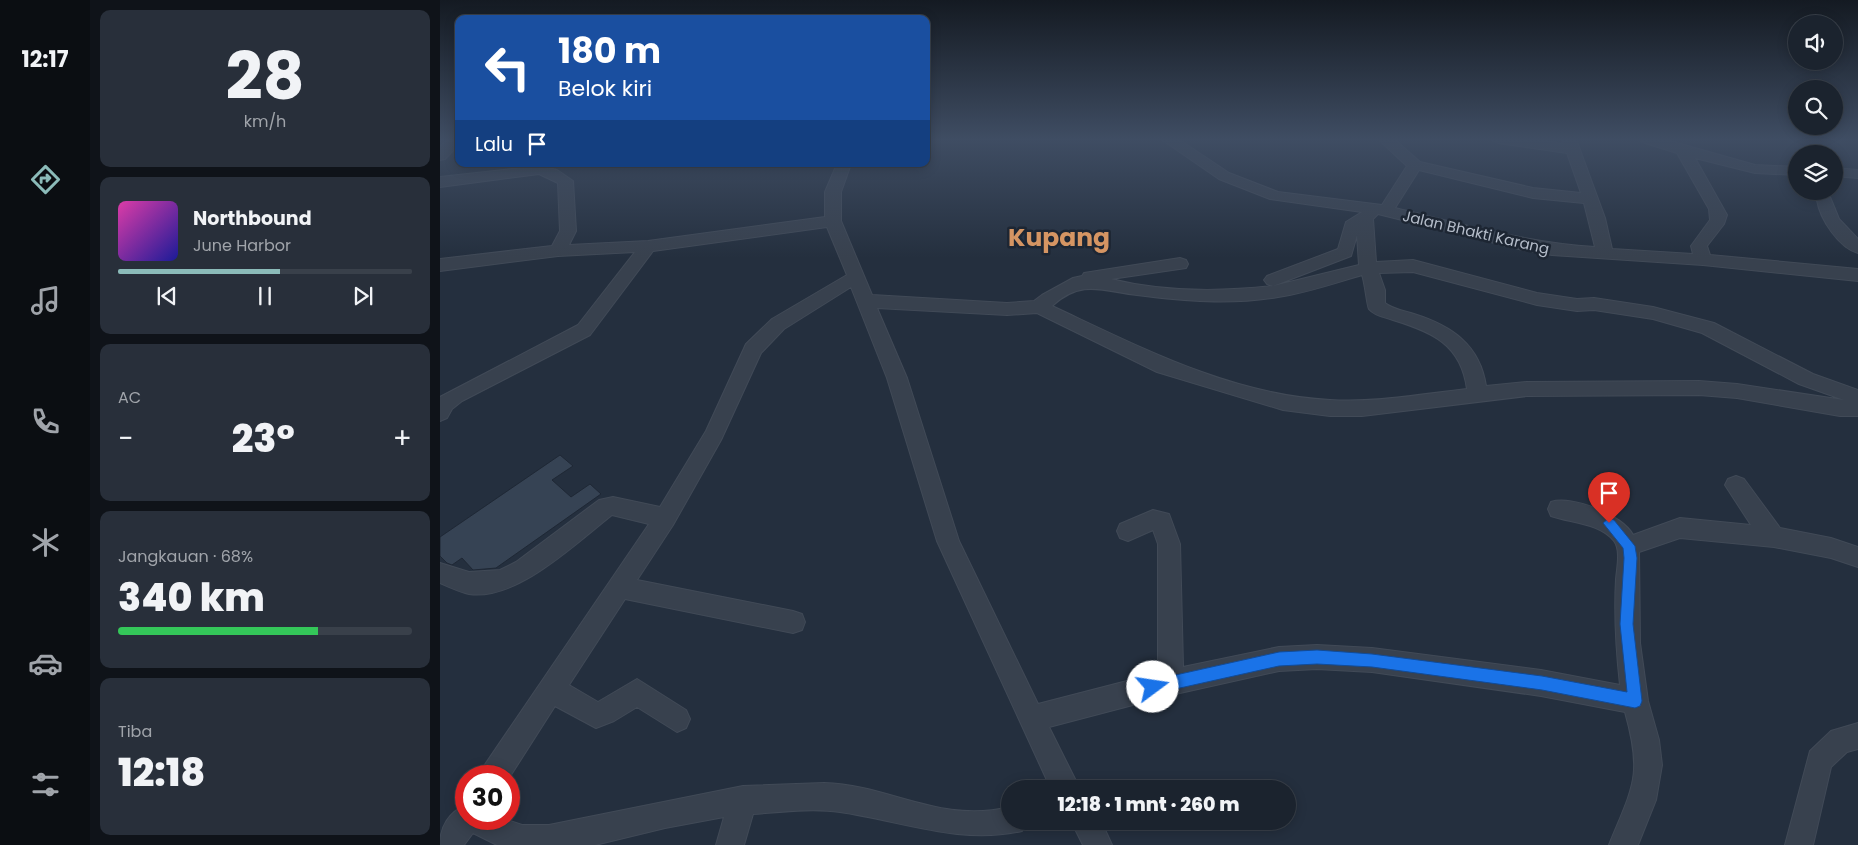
<!DOCTYPE html>
<html lang="id">
<head>
<meta charset="utf-8">
<style>
  :root { --surface:#1b232e; --page:#282f3a; --text:#f1f3f6; --muted:#a0a4aa; --line:#39404a; --accent:#8bbbb9 }
  body { margin:0; font-family:Poppins,sans-serif; background:var(--page); color:var(--text); height:100vh; display:flex; flex-direction:column; font-size:19px; white-space:nowrap }
  * { box-sizing:border-box; margin:0 }
  p { font-size:16px; color:var(--muted) }
  .icon { flex:none; width:28px; height:28px; fill:none; stroke:currentColor; stroke-width:2; stroke-linecap:round; stroke-linejoin:round }
  .map { position:relative; flex:1; overflow:hidden }
  .drawer { display:flex; flex-direction:column; gap:10px; padding:10px; background:#0f1319; width:350px }
  .drawer>* { flex:none }
  .hud { position:absolute; left:15px; top:15px; width:475px; height:152px; border-radius:10px; box-shadow:0 2px 12px #0003,0 0 0 1px var(--line); background:#1a4fa0; color:#fff; overflow:hidden }
  .buttons { position:absolute; left:1348px; top:15px; display:grid; gap:10px }
  .buttons a { display:grid; place-items:center; width:55px; height:55px; border-radius:50%; background:var(--surface); box-shadow:0 2px 12px #0003,0 0 0 1px var(--line); font-size:25px }
  .speed { position:absolute; left:15px; top:765px; display:flex; gap:10px; font-size:25px; font-weight:700; text-align:center }
  .speed>* { display:grid; place-content:center; width:65px; height:65px; border-radius:50%; background:var(--surface); box-shadow:0 2px 12px #0003,0 0 0 1px var(--line); line-height:1 }
  .speed .limit { border:8px solid #d22; background:#fff; color:#111 }
  .pin { position:absolute; display:grid; place-items:center; width:42px; height:42px; color:#fff; margin:-51px -21px; border-radius:50% 50% 50% 0; rotate:-45deg; box-shadow:0 0 5px #0007 }
  .pin .icon { rotate:45deg }
  .me { position:absolute; width:55px; margin:-28px; rotate:76deg; stroke-linejoin:round; filter:drop-shadow(0 0 4px #0008) }
  .turn { display:flex; align-items:center; gap:18px; height:105px; padding:0 20px; font-size:22px }
  .turn .icon { width:65px; height:65px; stroke-width:2.5 }
  .turn b { display:block; font-size:35px; line-height:42px }
  .then { display:flex; align-items:center; height:48px; padding:0 20px; background:#0003; gap:10px; font-size:19px }
  .big { font-size:38px; font-weight:800; line-height:1.1 }
  .drawer .widget { flex:1; display:flex; flex-direction:column; justify-content:center; gap:8px; min-width:0; padding:0 18px; border-radius:10px; background:var(--page) }
  .drawer .dial { align-items:center; gap:0 }
  .dial b { font-size:65px; line-height:1 }
  .song { display:flex; align-items:center; gap:15px }
  .cover { width:60px; height:60px; border-radius:8px; background:linear-gradient(135deg,hsl(320 70% 55%),hsl(240 70% 35%)) }
  .played { height:5px; border-radius:2px; background:linear-gradient(90deg,var(--accent) 55%,var(--line) 55%) }
  .keys { display:flex; justify-content:space-around; direction:ltr }
  .heat { display:flex; justify-content:space-between; align-items:center; font-size:28px; direction:ltr }
  .charge { height:8px; border-radius:4px; background:linear-gradient(90deg,#34c759 68%,var(--line) 0) }
  .trip { position:absolute; left:561px; top:780px; width:295px; height:50px; border-radius:25px; background:var(--surface); box-shadow:0 2px 12px #0003,0 0 0 1px var(--line); font-weight:800; line-height:50px; text-align:center }
  main { display:flex; flex:1; min-height:0 }
  .dock { display:flex; flex-direction:column; width:90px; justify-content:space-around; align-items:center; background:#0b0e12; color:var(--muted) }
  .dock .icon { width:35px; height:35px }
  .dock .active { color:var(--accent) }
  .dock b { font-size:22px; color:var(--text) }
  .map>svg:first-child { display:block }
  .building { fill:#364354; stroke:#1f2835 }
  .lines { fill:none; stroke-linecap:round; stroke-linejoin:round }
  .minor-casing { stroke:#414a57; stroke-width:2 }
  .minor { fill:#38414e; fill-rule:evenodd }
  .route { fill:#1a73e8; stroke:#114b97 }
  .labels { text-anchor:middle; dominant-baseline:central; stroke-width:5; stroke-linejoin:round; paint-order:stroke }
  .street-label { font-size:15px; fill:#b4bcc9; stroke:#1d2633 }
  .town-label { font-size:25px; font-weight:bold; fill:#d59563; stroke:#1d2633 }
</style>
</head>
<body>
<main>
<nav class="dock">
<b>12:17</b>
<svg class="icon active" aria-label="directions" viewBox="0 0 24 24"><path d="M12 3l9 9-9 9-9-9zM9 14v-3h6M13 9l2 2-2 2"/></svg>
<svg class="icon" aria-label="music" viewBox="0 0 24 24"><path d="M9 18V5l10-2v13"/><circle cx="6" cy="18" r="3"/><circle cx="16" cy="16" r="3"/></svg>
<svg class="icon" aria-label="phone" viewBox="0 0 24 24"><path d="M5 4h4l2 5-3 2q2 4 5 5l2-3 5 2v4C11 20 4 13 5 4z"/></svg>
<svg class="icon" aria-label="climate" viewBox="0 0 24 24"><path d="M12 3v18M4 7l16 10M4 17L20 7"/></svg>
<svg class="icon" aria-label="car" viewBox="0 0 24 24"><path d="M5 17H2v-5l4-1 3-4h7l3 4 3 1v5h-3M9 17h6M6 11h13"/><circle cx="7" cy="17" r="2"/><circle cx="17" cy="17" r="2"/></svg>
<svg class="icon" aria-label="filters" viewBox="0 0 24 24"><path d="M4 7h16M4 17h16"/><circle cx="9" cy="7" r="2"/><circle cx="15" cy="17" r="2"/></svg>
</nav>
<section class="drawer">
<div class="widget dial"><b>28</b><p>km/h</p></div>
<div class="widget">
<div class="song"><i class="cover"></i><div><b>Northbound</b><p>June Harbor</p></div></div>
<div class="played"></div>
<div class="keys"><svg class="icon" aria-label="previous" viewBox="0 0 24 24"><path d="M18 5L8 12l10 7zM5 5v14"/></svg><svg class="icon" aria-label="pause" viewBox="0 0 24 24"><path d="M8 5v14M16 5v14"/></svg><svg class="icon" aria-label="next" viewBox="0 0 24 24"><path d="M6 5l10 7-10 7zM19 5v14"/></svg></div>
</div>
<div class="widget"><p>AC</p>
<div class="heat"><a>−</a><b class="big">23°</b><a>+</a></div>
</div>
<div class="widget"><p>Jangkauan · 68%</p><b class="big">340 km</b><div class="charge"></div></div>
<div class="widget"><p>Tiba</p><b class="big">12:18</b></div>
</section>
<div class="map">
<svg width="1418" height="845" viewBox="0 0 1418 845">
  <rect width="100%" height="100%" fill="#242f3e"/>
  <!-- building -->
  <path class="building" d="M120,455L133,466L112,480L131,497L150,484L161,494L56,568L33,570L22,558L12,565L7,563L0,556V537Z"/>
  <g class="lines">
    <defs>
      <path id="minor" d="M8,139H19V144L5,159L0,160V147Z
        M721,139H738L789,173L838,192L942,205L967,166L938,139H954L980,162L1093,188L1141,193L1127,153L1058,143L1051,139H1093L1123,144L1122,139H1136L1165,218L1172,249L1253,254L1251,246L1270,220L1269,209L1237,153L1202,142L1200,139H1223L1315,165L1356,167V175L1315,173L1255,158L1287,215L1284,224L1267,246L1270,255L1418,269V281L1263,265L1112,255L1083,250L938,214L933,219L936,262L973,260L1097,293L1137,299L1154,298L1213,307L1274,323L1373,374L1418,390V416H1400L1297,398L1259,395L1087,396L922,416H890L843,410L717,372L597,313L567,315L437,308L467,378L519,541L598,704L718,673V544L713,530L688,541L680,538L677,531L680,524L713,510L729,514L740,544L743,667L839,647L877,645L932,648L1101,670L1180,685C1176,649 1174,615 1176,579C1177,568 1181,550 1174,541C1160,523 1131,523 1111,516L1108,509L1111,502C1132,495 1183,515 1193,535L1240,518L1311,525L1285,485L1288,479L1296,476L1304,479L1340,528L1391,538L1418,547V567L1391,558L1334,547L1240,538L1199,552L1200,643L1208,701L1219,740L1222,765L1216,800L1198,845H1169C1193,786 1203,776 1185,712L1101,696L932,672L877,669L839,671L731,695L609,727L640,789H611L497,541L447,378L411,287L344,329L321,353L281,440L233,525L197,580L353,611L362,614L365,622L362,630L353,633L185,599L129,685L158,702L197,679L246,710L250,719L246,728L237,732L197,707L174,721L156,728L115,706L69,778L41,776L44,766L209,524L172,515C136,543 77,601 29,594C20,592 9,587 0,583V563L29,572L60,570L76,562L159,500L173,497L220,507L266,431L306,344L332,319L407,275L387,227L213,251L150,335L22,401L12,409L7,418L0,421V397L138,325L195,252L118,256L0,271V259L112,246L120,231L118,183L99,174L0,187V177L99,166L117,170L133,181L136,231L129,245L208,241L385,217V192L397,164H411L401,192V221L432,295L567,303L594,301L602,295L633,278L642,276L644,273L740,258L746,260L748,264L746,268L671,279C723,292 780,292 833,286L827,284L824,280L827,276L898,249L906,222L922,212L830,199L779,179ZM979,170L1093,198L1144,203L1155,247C1087,243 1022,224 955,208ZM917,235L919,265L833,286L911,256ZM973,272L1097,305L1137,311L1154,310L1213,319L1262,333L1359,384L1404,400L1297,384L1259,381L1087,382L1046,386C1040,345 1012,326 974,314C965,311 952,309 945,303V290L939,273ZM922,275C925,283 927,306 929,309C935,316 945,317 953,320C992,332 1021,344 1027,389C982,394 935,403 890,400C791,395 700,347 612,306C642,279 662,291 697,295C744,301 790,305 838,297C866,293 895,283 922,275Z
        M1394,168L1418,170V178L1394,176Z
        M1385,195L1390,197L1399,219L1418,239V253C1399,248 1380,219 1377,200Z
        M1418,723V749L1407,752L1391,767L1373,845H1345L1370,751L1391,731Z
        M384,783C451,785 499,824 570,807V821H586L582,831C520,845 462,821 400,812C372,808 341,812 313,814L304,845H276L284,817L225,828L155,845H57L33,833L24,845H0C0,827 9,812 26,805V819H64L82,825H109L303,786Z
        M631,821H661L672,845H643Z"/>
    </defs>
    <!-- minor casing -->
    <use href="#minor" class="minor-casing"/>
    <!-- minor -->
    <use href="#minor" class="minor"/>
  </g>
  <!-- sky -->
  <linearGradient id="sky" x2="0" y2="1"><stop stop-color="#141a22"/><stop offset="0.54" stop-color="#3f4d63"/><stop offset="1" stop-color="#3f4d63" stop-opacity="0"/></linearGradient>
  <rect width="1418" height="258" fill="url(#sky)"/>
  <!-- route -->
  <path class="route" d="M1169,518L1174,520L1195,546L1197,558L1193,624L1202,701L1200,706L1195,708L1102,690L932,667L877,664L839,666L713,694L708,692L706,687L708,682L713,680L839,652L877,650L932,654L1102,676L1187,692L1180,624L1184,558L1183,548L1163,523Z"/>
  <g class="labels">
    <!-- street labels -->
    <g class="street-label">
      <text transform="translate(1036 232) rotate(13)">Jalan Bhakti Karang</text>
    </g>
    <!-- town labels -->
    <g class="town-label">
      <text x="619" y="237">Kupang</text>
    </g>
  </g>
</svg>
<div class="buttons">
<a><svg class="icon" aria-label="sound" viewBox="0 0 24 24"><path d="M4 9h4l5-4v14l-5-4H4zM17 9q2 3 0 6"/></svg></a>
<a><svg class="icon" aria-label="search" viewBox="0 0 24 24"><circle cx="10" cy="10" r="6"/><path d="M15 15l6 6"/></svg></a>
<a><svg class="icon" aria-label="layers" viewBox="0 0 24 24"><path d="M12 4l9 5-9 5-9-5zM3 14l9 5 9-5"/></svg></a>
</div>
<div class="speed"><div class="limit">30</div></div>
<div class="pin" style="left:1169px;top:523px;background:#d93025"><svg class="icon" aria-label="arrive" viewBox="0 0 24 24"><path d="M6 21V4h12l-3 4 3 4H6"/></svg></div>
<svg class="me" style="left:713px;top:687px" viewBox="-20 -20 40 40"><circle r="19" fill="#fff"/><path d="M0-13L10 11 0 6-10 11z" fill="#1a73e8"/></svg>
<div class="trip">12:18 · 1 mnt · 260 m</div>
<div class="hud">
<div class="turn"><svg class="icon" aria-label="left" viewBox="0 0 24 24"><path d="M17 20v-9H6M10 6l-5 5 5 5"/></svg><div><b>180 m</b>Belok kiri</div></div>
<div class="then">Lalu<svg class="icon" aria-label="arrive" viewBox="0 0 24 24"><path d="M6 21V4h12l-3 4 3 4H6"/></svg></div>
</div>
</div>
</main>
</body>
</html>
